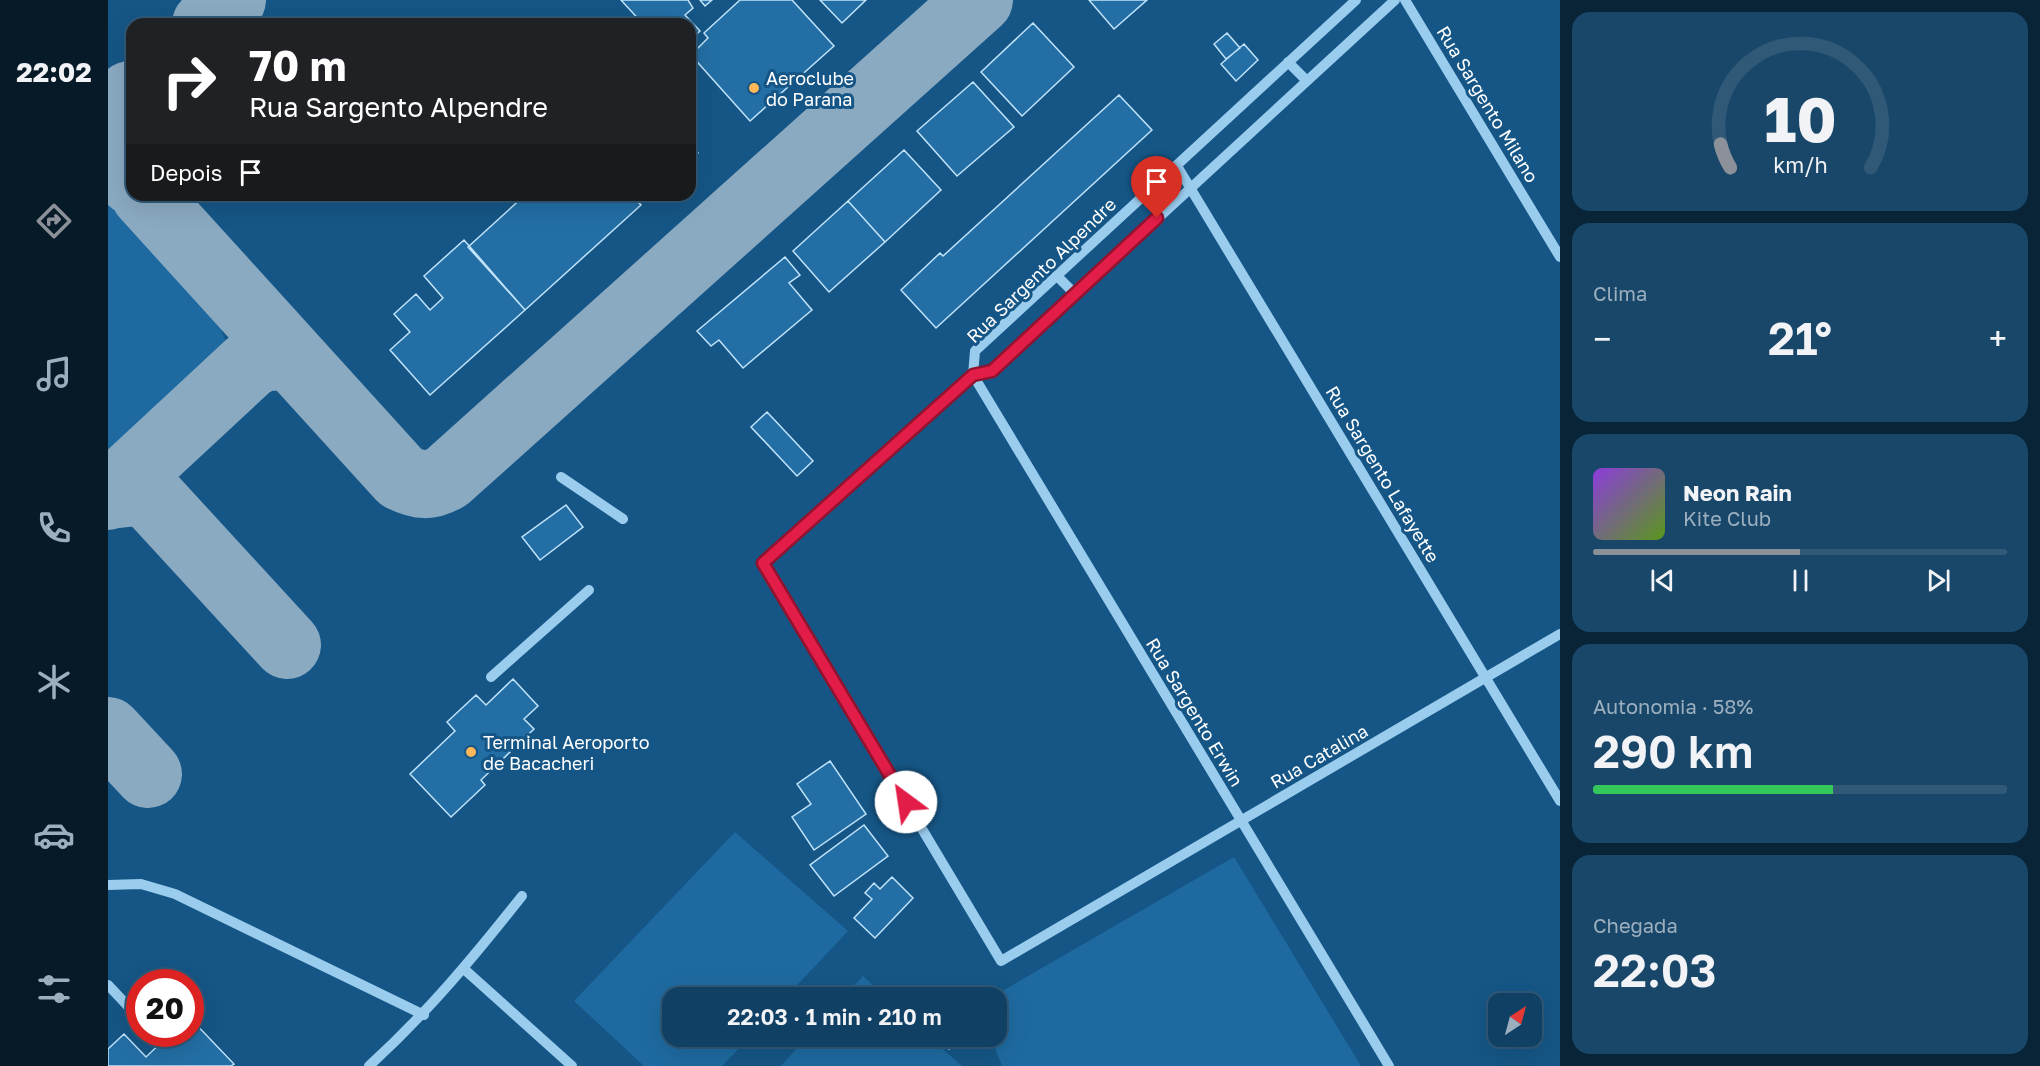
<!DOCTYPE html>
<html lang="pt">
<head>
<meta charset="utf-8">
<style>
  :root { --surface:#104064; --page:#19476a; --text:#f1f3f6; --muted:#9cafbf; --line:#305978; --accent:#8c9099 }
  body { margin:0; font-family:"Golos Text",sans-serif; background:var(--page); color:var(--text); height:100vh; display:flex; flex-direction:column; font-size:22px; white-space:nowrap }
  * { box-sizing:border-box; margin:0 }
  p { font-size:20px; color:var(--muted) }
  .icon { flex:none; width:33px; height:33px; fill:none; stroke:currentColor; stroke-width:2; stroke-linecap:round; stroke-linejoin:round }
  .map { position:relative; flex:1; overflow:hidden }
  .sheet { display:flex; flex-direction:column; gap:12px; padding:12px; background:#092337; width:480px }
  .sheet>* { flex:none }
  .top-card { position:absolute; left:18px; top:18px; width:570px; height:183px; border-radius:18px; box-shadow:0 6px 24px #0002,0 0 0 2px var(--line); background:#202124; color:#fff; overflow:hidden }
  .needle { width:39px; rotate:36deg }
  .fabs { position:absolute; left:1380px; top:993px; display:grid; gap:12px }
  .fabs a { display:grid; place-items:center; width:54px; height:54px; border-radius:12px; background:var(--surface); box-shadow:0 6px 24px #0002,0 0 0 2px var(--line); font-size:30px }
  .speed { position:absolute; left:18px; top:969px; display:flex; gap:12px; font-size:30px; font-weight:700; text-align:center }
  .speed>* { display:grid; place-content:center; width:78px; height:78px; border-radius:50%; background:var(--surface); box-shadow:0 6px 24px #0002,0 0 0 2px var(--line); line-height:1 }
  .speed .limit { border:9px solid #d22; background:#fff; color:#111 }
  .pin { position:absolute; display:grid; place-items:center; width:51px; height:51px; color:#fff; margin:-62px -26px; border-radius:50% 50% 50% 0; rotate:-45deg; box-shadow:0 0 6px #0007 }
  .pin .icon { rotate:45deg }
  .me { position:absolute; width:66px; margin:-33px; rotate:329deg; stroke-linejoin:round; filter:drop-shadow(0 0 4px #0008) }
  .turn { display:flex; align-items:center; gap:21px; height:126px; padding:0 24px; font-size:27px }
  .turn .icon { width:78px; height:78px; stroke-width:2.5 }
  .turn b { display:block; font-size:42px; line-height:51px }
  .then { display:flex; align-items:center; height:57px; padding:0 24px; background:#0003; gap:12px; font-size:22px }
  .big { font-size:45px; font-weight:600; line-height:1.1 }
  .sheet .card { flex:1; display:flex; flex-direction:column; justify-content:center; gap:9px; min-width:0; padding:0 21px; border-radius:18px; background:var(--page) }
  .sheet .dial { align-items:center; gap:0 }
  .dial svg { height:156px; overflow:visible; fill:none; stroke:var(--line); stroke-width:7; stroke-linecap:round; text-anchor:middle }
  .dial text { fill:var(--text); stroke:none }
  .song { display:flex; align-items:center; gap:18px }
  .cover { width:72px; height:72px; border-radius:9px; background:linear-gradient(135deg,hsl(270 70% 55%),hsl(90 70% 35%)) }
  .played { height:6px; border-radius:3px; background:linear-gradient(90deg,var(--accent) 50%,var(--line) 50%) }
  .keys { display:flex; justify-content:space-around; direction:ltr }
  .heat { display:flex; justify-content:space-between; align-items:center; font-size:33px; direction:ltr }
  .charge { height:9px; border-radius:4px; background:linear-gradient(90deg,#34c759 58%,var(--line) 0) }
  .trip { position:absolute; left:554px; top:987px; width:345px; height:60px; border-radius:18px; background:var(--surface); box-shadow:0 6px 24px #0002,0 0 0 2px var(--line); font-weight:600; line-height:60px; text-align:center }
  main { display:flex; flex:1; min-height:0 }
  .tab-bar { display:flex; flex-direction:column; width:108px; justify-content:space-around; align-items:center; background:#061a28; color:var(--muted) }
  .tab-bar .icon { width:42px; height:42px }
  .tab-bar .active { color:var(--accent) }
  .tab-bar b { font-size:27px; color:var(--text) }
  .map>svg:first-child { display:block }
  .green { fill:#1e6aa0 }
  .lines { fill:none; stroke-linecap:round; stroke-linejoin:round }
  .taxiway { stroke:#8aaac2; stroke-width:68 }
  .building { fill:#236fa5; stroke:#c0e3fa; stroke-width:1.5 }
  .minor { stroke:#9accee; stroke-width:10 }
  .route-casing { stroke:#92132f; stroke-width:15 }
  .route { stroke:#e11d48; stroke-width:10 }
  .poi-dot { fill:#ffb757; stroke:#155686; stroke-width:2 }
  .labels { text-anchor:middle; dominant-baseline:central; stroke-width:6; stroke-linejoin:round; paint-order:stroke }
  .poi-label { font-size:18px; fill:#fff; stroke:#155686; text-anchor:start }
  .street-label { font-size:18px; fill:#fff; stroke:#155686 }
</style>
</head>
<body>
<main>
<nav class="tab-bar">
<b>22:02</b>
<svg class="icon active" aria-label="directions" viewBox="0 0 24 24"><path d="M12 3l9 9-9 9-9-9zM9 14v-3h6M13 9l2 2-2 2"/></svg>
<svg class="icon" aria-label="music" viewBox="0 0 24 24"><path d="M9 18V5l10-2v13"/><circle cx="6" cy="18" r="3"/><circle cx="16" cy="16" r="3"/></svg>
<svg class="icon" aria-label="phone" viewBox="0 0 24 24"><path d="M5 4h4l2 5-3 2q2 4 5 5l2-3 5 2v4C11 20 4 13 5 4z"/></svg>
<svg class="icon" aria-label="climate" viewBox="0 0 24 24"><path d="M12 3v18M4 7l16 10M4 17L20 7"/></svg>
<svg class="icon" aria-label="car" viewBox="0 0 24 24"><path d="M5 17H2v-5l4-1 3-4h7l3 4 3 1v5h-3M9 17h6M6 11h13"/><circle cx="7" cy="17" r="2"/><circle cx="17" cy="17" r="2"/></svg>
<svg class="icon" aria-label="filters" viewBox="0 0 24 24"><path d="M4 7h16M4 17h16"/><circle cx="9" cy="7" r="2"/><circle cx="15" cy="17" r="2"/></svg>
</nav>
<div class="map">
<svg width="1452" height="1066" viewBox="0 0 1452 1066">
  <rect width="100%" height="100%" fill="#155686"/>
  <!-- green -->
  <path class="green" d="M0,197L109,318L117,340L102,371L0,464Z
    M627,832L740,931L678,997L564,998V1036L642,1037L614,1066H536L466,1001Z
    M1126,857L1253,1066H894L883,1037L888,1036V998L884,997Z
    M755,976L778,997H735Z
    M700,1036L821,1037L854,1066H673Z"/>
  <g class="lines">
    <!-- taxiway -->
    <path class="taxiway" d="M98,24L124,0
      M22,95C10,122 3,157 24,181
      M37,195L293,477C311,486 322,487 339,477L871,0
      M1,495L27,492L44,498L179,645
      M0,496L141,365L155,357L182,356
      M0,731L40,774"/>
  </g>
  <!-- building -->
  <path class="building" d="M513,0H580L585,8L577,15L592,31L582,40V24H535Z
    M592,0H604L597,6Z
    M632,0H684L726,46L642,121L583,55L600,38L596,33Z
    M712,0H758L734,23Z
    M981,0H1039L1006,29Z
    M925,23L966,67L914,116L873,72Z
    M1119,33L1132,48L1118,59L1106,44Z
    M1136,44L1150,60L1128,81L1113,64Z
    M865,82L906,127L849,176L809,131Z
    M1011,95L1044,130L828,328L793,290L832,253L835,256Z
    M582,145L590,153L582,160Z
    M796,150L833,190L777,242L740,201Z
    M417,195H524L533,205L417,310L360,247Z
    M740,201L777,242L721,292L685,251Z
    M356,240L417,310L322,395L282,350L302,332L286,314L308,294L322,310L335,298L316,276Z
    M677,257L692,275L681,283L704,310L635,368L611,340L603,346L589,331Z
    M659,412L705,461L689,476L643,427Z
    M458,505L475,527L432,560L414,537Z
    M405,679L430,706L416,719L426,729L373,780L377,785L343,817L302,774L347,731L339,722L368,695L378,705Z
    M722,761L758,814L706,850L684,817L703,804L689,784Z
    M756,825L780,856L726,896L702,865Z
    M784,877L805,898L767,938L746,918L764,899L757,893L766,883L772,889Z
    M807,991L815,998H801Z
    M82,1018L126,1064L123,1066H0V1049L16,1034L38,1057L62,1034H82Z
    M828,1036H852L841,1049Z"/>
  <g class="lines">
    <!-- minor -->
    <path class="minor" d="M1287,0L884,371L865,375L655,563L893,961L1452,634
      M1297,0L1452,257
      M1180,62L1199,81
      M1069,166L1452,801
      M949,276L967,294
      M865,375L1281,1066
      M865,375L867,351L1248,0
      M453,477L515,519
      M383,677L481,590
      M0,885L33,884L67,894L316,1015
      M356,969L464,1066
      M0,985L32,1019
      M261,1066C320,1012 365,958 414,896"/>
  </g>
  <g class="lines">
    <defs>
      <path id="route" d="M798,802L655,563L865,375L884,371L1049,218"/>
    </defs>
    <!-- route casing -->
    <use href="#route" class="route-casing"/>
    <!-- route -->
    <use href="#route" class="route"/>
  </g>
  <!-- markers -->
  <g class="poi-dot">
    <circle cx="646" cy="88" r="6"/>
    <circle cx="363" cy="752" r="6"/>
  </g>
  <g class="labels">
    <!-- poi labels -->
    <g class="poi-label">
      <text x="658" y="78">Aeroclube<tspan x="658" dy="21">do Parana</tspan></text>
      <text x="375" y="742">Terminal Aeroporto<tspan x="375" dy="21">de Bacacheri</tspan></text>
    </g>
    <!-- street labels -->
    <g class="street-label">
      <text transform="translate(1380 104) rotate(59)">Rua Sargento Milano</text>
      <text transform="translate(933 270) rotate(-44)">Rua Sargento Alpendre</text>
      <text transform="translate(1275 474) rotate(59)">Rua Sargento Lafayette</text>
      <text transform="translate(1087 712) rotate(59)">Rua Sargento Erwin</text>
      <text transform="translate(1211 756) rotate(-30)">Rua Catalina</text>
    </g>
  </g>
</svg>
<div class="fabs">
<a><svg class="needle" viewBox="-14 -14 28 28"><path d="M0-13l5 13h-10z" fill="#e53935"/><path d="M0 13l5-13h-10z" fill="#9cafbf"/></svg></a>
</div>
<div class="speed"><div class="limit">20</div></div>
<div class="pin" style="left:1049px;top:218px;background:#d93025"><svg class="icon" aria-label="arrive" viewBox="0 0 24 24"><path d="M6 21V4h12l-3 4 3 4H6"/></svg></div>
<svg class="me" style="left:798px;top:802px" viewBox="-20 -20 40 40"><circle r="19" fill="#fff"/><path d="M0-13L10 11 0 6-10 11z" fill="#e11d48"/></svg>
<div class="trip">22:03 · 1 min · 210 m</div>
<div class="top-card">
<div class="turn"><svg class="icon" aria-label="right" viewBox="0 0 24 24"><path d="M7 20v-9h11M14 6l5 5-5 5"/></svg><div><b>70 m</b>Rua Sargento Alpendre</div></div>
<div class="then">Depois<svg class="icon" aria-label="arrive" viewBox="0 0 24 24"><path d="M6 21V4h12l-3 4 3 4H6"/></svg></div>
</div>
</div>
<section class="sheet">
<div class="card dial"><svg viewBox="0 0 100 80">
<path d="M14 69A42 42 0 1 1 86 69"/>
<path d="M14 69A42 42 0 0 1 9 57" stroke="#8c9099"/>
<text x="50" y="56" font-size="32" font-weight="700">10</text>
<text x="50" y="72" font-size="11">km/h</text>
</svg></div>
<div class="card"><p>Clima</p>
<div class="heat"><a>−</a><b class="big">21°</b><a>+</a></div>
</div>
<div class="card">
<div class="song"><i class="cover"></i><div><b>Neon Rain</b><p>Kite Club</p></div></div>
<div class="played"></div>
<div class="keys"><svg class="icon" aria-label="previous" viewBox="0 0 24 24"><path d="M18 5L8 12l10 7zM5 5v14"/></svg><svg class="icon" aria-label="pause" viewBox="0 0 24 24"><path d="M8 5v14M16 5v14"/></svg><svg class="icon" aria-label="next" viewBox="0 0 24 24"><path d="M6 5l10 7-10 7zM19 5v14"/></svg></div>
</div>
<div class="card"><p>Autonomia · 58%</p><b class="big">290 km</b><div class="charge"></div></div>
<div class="card"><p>Chegada</p><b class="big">22:03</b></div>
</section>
</main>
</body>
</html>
